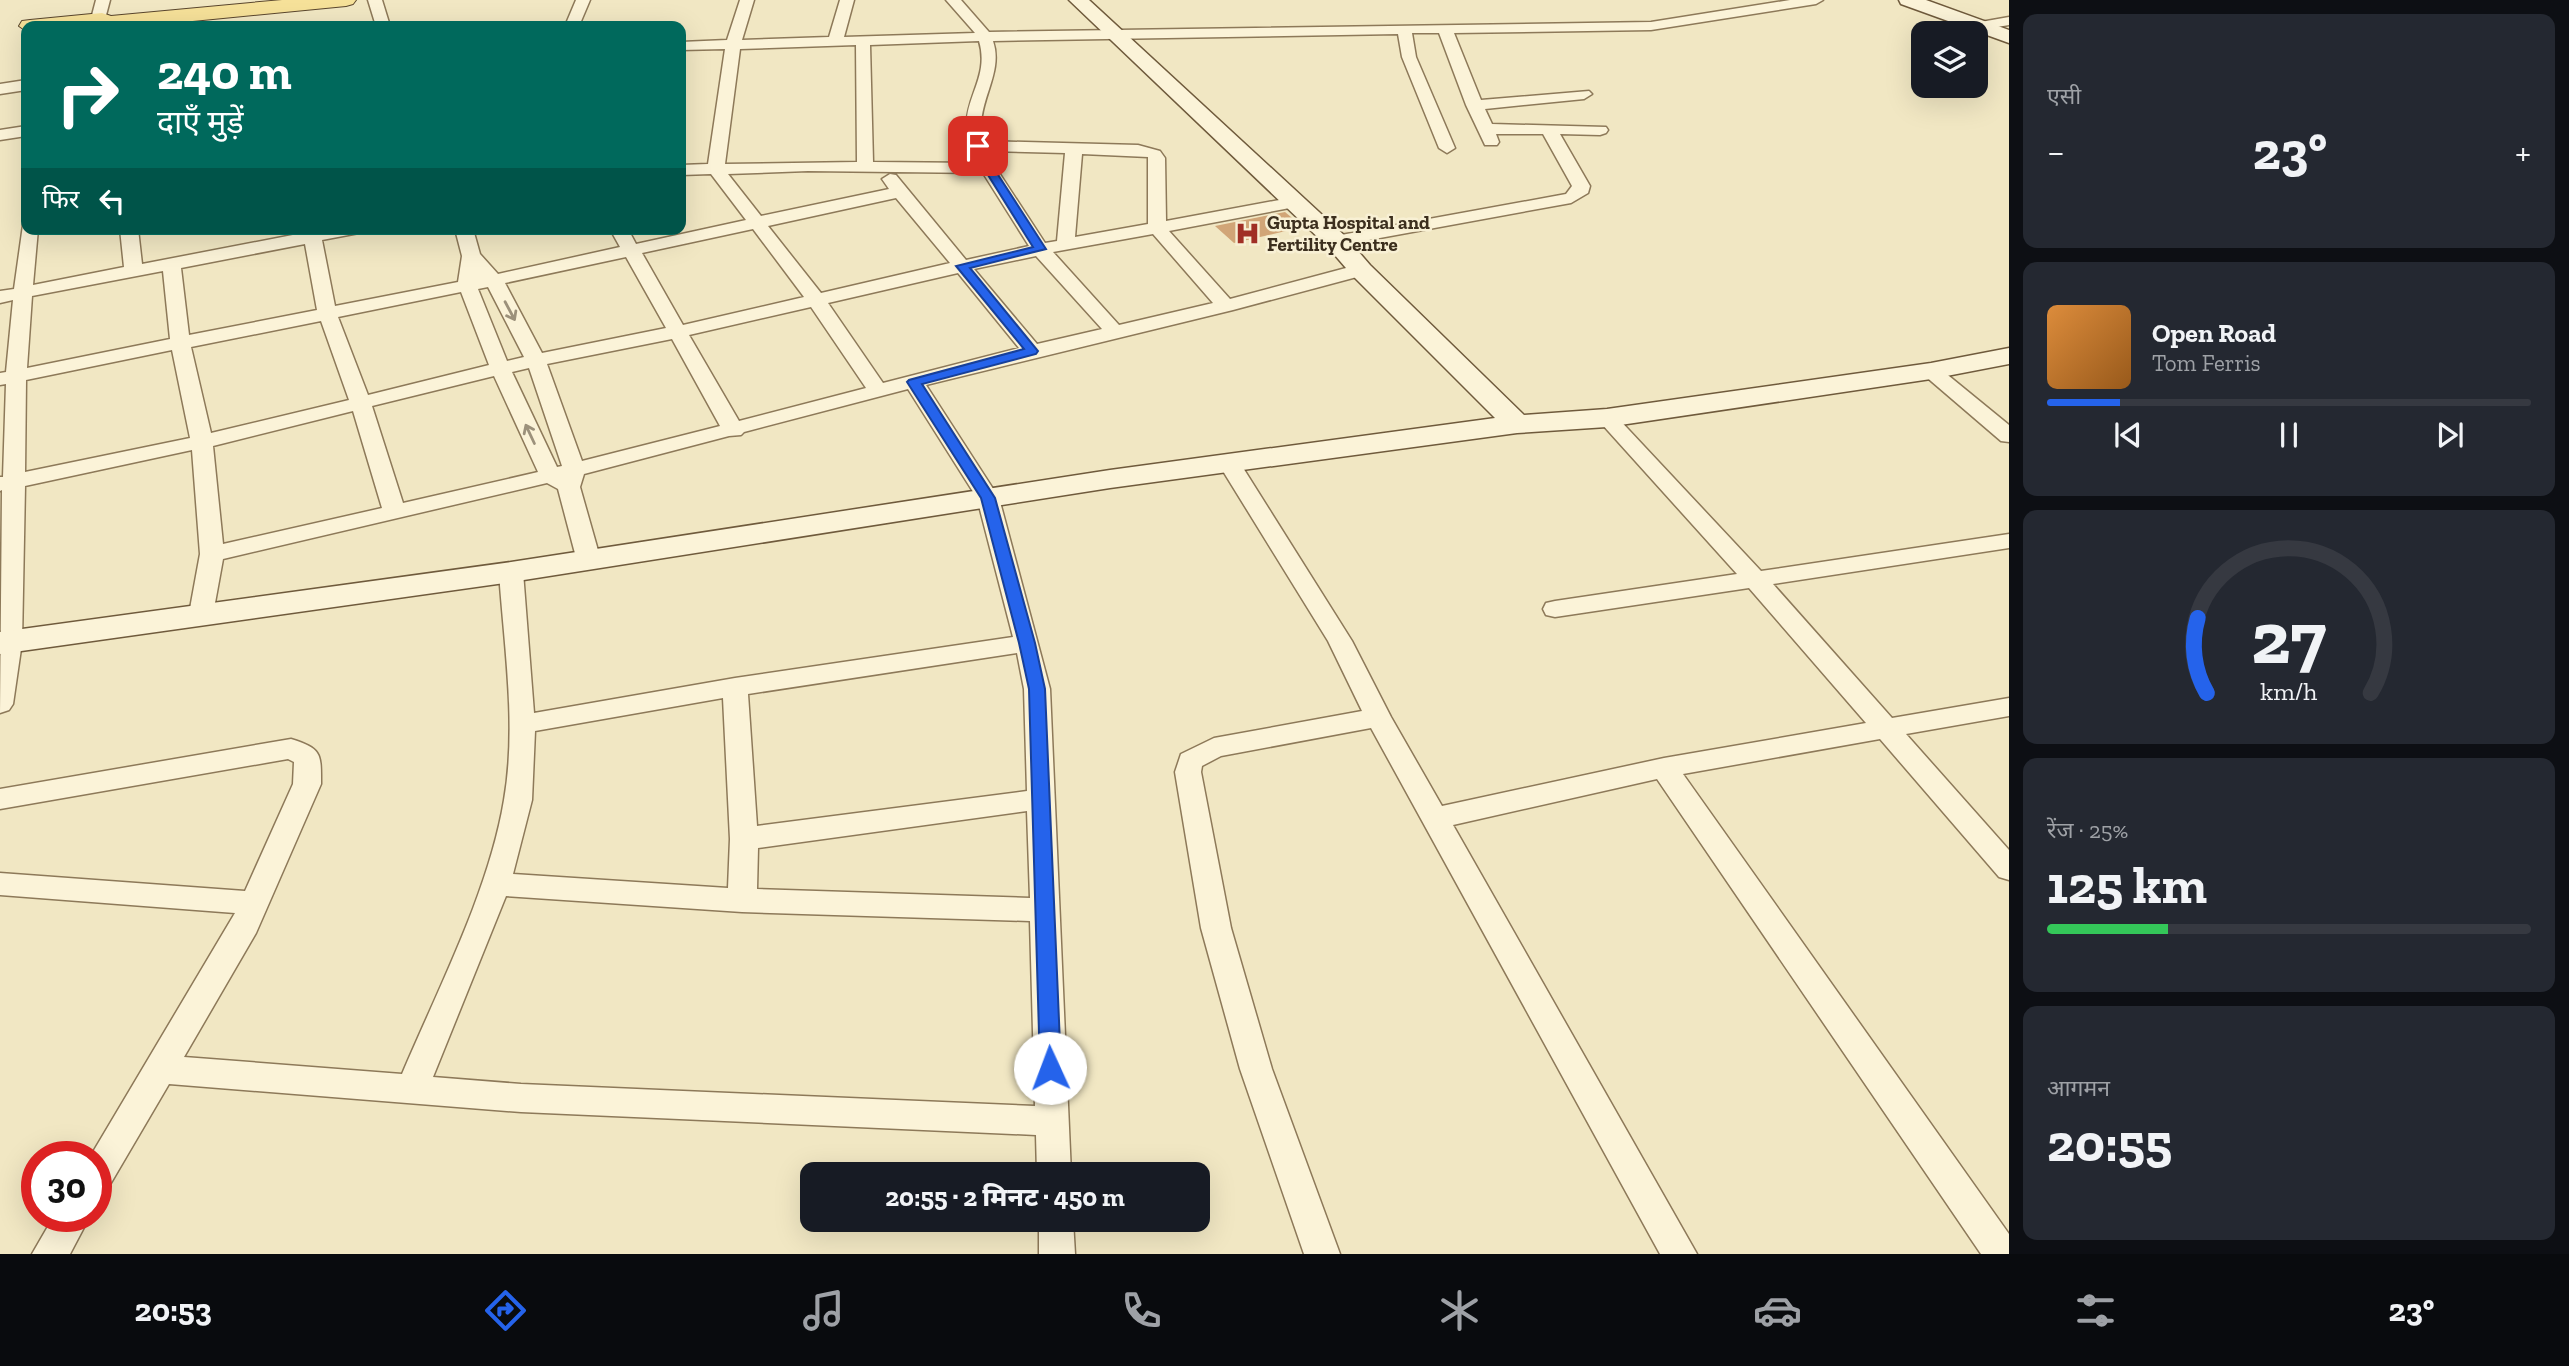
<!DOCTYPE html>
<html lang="hi">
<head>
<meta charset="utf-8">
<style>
  :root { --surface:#171b24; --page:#242831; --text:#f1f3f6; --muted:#9ea1a6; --line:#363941; --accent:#2563eb }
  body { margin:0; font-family:"Zilla Slab","Noto Sans Devanagari",serif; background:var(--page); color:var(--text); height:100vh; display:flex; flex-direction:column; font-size:26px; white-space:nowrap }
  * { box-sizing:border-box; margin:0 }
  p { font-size:23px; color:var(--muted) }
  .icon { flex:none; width:38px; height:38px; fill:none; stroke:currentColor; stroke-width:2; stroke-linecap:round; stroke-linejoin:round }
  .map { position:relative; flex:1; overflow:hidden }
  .panel { display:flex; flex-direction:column; gap:14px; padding:14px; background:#0d0f14; width:560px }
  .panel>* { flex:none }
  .guide { position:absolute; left:21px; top:21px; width:665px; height:214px; border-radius:14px; box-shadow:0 7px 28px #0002; background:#00695c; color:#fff; overflow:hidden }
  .fabs { position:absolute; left:1911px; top:21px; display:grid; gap:14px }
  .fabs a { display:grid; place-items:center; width:77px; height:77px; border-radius:14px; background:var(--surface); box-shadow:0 7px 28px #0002; font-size:35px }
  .speed { position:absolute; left:21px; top:1141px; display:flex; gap:14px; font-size:35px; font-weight:700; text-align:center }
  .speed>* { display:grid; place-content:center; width:91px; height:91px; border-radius:50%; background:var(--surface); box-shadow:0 7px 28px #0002; line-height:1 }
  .speed .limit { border:10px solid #d22; background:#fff; color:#111 }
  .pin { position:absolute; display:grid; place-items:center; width:60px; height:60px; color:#fff; margin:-30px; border-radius:14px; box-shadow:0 4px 10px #0006 }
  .me { position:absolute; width:77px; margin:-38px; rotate:358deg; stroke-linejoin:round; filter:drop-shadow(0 0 5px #0008) }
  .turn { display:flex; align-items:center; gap:24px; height:147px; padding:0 21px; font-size:32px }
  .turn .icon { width:91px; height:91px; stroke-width:2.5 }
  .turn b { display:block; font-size:49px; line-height:60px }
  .then { display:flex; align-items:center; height:66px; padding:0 21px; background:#0003; gap:14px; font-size:26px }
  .big { font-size:52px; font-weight:800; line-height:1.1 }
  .panel .widget { flex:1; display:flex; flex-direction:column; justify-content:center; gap:10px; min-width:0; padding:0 24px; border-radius:14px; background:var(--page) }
  .panel .dial { align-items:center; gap:0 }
  .dial svg { height:182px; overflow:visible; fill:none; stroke:var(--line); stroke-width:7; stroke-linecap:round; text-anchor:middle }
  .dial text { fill:var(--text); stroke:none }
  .song { display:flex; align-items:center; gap:21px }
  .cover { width:84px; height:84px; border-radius:10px; background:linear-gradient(135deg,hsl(30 70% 55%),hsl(30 70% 35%)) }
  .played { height:7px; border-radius:4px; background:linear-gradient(90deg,var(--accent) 15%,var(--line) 15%) }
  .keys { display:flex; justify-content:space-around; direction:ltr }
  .heat { display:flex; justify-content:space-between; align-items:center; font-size:38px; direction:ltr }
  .charge { height:10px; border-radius:5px; background:linear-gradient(90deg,#34c759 25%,var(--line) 0) }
  .trip { position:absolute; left:800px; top:1162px; width:410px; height:70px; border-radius:14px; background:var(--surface); box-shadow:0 7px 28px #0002; font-weight:800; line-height:70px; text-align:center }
  .dock { display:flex; height:112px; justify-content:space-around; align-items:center; background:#090b0e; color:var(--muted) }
  .dock .icon { width:49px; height:49px }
  .dock .current { color:var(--accent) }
  .dock b { font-size:32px; color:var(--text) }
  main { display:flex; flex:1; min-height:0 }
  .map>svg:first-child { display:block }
  .building { fill:#d1a577 }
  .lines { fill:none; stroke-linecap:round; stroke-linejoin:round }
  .street-casing { stroke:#8d7959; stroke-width:3 }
  .secondary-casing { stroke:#6f5a3c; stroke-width:3 }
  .primary-casing { stroke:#5a462d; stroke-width:2 }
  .street { fill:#fbf3d8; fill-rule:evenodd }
  .secondary { fill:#fbf3d8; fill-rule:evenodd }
  .primary { fill:#f6e199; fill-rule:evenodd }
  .oneway { stroke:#9c917b }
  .route { fill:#2563eb; stroke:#184099; stroke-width:2 }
  .labels { text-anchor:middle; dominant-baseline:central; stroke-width:5; stroke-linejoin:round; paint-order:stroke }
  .far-poi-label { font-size:19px; font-weight:bold; fill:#3c2f1e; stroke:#f8f0d4; text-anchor:start }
</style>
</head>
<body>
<main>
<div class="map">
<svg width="2009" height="1254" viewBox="0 0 2009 1254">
  <rect width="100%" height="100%" fill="#f1e7c3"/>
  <!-- building -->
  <path class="building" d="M1285,212L1303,227L1234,243L1215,226Z"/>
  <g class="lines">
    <defs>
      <path id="street" d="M96,0H110L105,19L98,23L91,19Z
        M368,0H382L390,26H376Z
        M576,0H590L579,26H565Z
        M740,0H754L742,40L829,37L840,0H854L844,37L975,33L946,0H961L989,32L1651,22L1790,0H1823L1816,4L1651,30L1454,33L1481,100L1589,91L1592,94L1584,99L1485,109L1492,124L1606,127L1608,130L1606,133L1600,135L1560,134L1590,186L1588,193L1571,203L1336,246L1327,241L1330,237L1566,194L1572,186L1543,134H1496L1499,142L1497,145H1485L1466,105L1439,33H1412L1416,57L1455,148L1447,153L1439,148L1402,57L1398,34L993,41C1005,76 972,106 984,141L1138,145L1160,151L1165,158L1166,221L1295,197L1301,198L1304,202L1295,207L1169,231L1230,299L1361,264L1370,270L1368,274L1233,310L926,385L999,498L1050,689L1071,1174H1037L1036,1135L521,1112L169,1084L108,1188L96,1193V1157H90L235,913L0,895V873L245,891L293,784L294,762L288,759L0,809V789L291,739C322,749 321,753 321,784L256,933L184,1057L402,1074C438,989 489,891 504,800C517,726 504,646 499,572L503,567L511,564L519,567L523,572L534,713L735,678L1013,637L977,498L908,389L744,432L741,435L729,436L584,474L580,487L601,561L597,566L589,568L581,566L577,561L558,489L547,483L223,559L213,614L210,620L201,622L192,620L189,614L200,554L192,450L25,486L22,642L13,704L9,710L0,713L2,490L0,491V477H3L6,384L0,385V373L6,372L13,300L0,303V291L14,289L23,225L26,224V229H38L33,285L124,267L120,229H138L142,264L303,233L302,229H362L359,233L322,240L335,306L458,282L462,256L455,229H473L480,254L498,274L620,247L610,229H628L636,244L746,220L711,174L681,175V165L708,164L725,49L681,50V42L727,40ZM979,41C993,88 945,108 979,163L873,162L870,45ZM856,45L857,162L725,164L740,49ZM989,151L1065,153L1057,241L1045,243L996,168L990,164L993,160ZM1082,154L1148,157V224L1075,237ZM808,171L983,173L1029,246L966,260L896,175L890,174L882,179L889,189L761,216L728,174ZM896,198L950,263L821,293L768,226ZM753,229L804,297L683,325L642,253ZM1153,234L1213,303L1119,325L1053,252ZM305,244L317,310L189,335L181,268ZM1036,256L1102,329L1037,344L974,269ZM626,257L666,328L542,353L505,283ZM163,271L170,339L27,368L32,296ZM958,273L1019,348L883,383L828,303ZM488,287L524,357L507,361L478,289ZM461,292L489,365L368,395L338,317ZM811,307L866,388L739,421L689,335ZM321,321L349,400L211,433L191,347ZM672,339L720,426L582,461L547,364ZM172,350L190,438L25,472L26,380ZM529,368L562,466L557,467L512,372ZM494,376L538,472L403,503L372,406ZM353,411L382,508L223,544L213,446ZM1017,653L1024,689L1027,791L757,826L748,694ZM723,698L730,839L728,888L513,874L532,800L535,731ZM1027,811L1030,898L757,889L758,848ZM506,896L742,912L1030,921L1035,1106L521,1084L433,1077Z
        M2009,17V25L1980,30L1973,26L1975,23Z
        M26,80V90L0,94V84Z
        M26,126V136L0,140V130Z
        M1931,365L1938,367L2009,425V442L2001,441L1924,375L1921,371L1924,367Z
        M1607,412L1614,414L1761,571L2009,534V548L1773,584L1892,718L2009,698V716L1906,734L2009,850V880L1999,877L1880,739L1683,774L2009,1234V1254H1981L1657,779L1453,825L1697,1254H1660L1371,728L1221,756L1202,766L1201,772L1231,928L1272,1069L1340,1254H1304L1240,1069L1201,928L1175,772L1181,754L1214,738L1362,711L1328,641L1218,463L1221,458H1237L1240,463L1352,641L1391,717L1442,806L1664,758L1866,723L1749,588L1555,617L1546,615L1543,609L1546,603L1555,601L1737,574L1600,422L1597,418L1600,414Z
        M54,1216H90L70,1254H32Z
        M1039,1220H1073L1075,1254H1039Z"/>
      <path id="secondary" d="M1069,0H1089L1345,236L1370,265L1524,415L1607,409L1931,363L2009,348V364L1931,379L1607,427L1517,433L1110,488L511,582L0,654V632L511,562L1110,470L1495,418L1352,275L1327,246Z
        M1899,0H1926L2009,30V43L1901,4Z"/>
      <path id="primary" d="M282,0H356L353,4L346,6L142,26H26V31L19,26L22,21L30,20L102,13L111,16Z"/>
    </defs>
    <!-- street casing -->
    <use href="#street" class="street-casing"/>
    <!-- secondary casing -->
    <use href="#secondary" class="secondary-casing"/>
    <!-- primary casing -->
    <use href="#primary" class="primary-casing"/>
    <!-- street -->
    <use href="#street" class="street"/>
    <!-- secondary -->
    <use href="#secondary" class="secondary"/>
    <!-- primary -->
    <use href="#primary" class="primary"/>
  </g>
  <!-- one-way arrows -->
  <defs><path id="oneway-shaft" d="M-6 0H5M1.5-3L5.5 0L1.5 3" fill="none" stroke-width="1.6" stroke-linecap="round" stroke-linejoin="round" transform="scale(1.75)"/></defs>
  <g class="oneway">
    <use href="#oneway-shaft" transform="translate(510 311) rotate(62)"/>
    <use href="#oneway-shaft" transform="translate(530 434) rotate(-115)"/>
  </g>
  <!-- route -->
  <path class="route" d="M975,144L984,146L993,167L1046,249L970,268L1038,351L1036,354L922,384L995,498L1035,643L1045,689L1061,1068L1058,1074L1050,1077L1043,1074L1040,1068L1029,689L1019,643L981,498L907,382L909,380L1024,349L956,266L1033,247L983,167L973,146Z"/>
  <!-- icons -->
  <defs>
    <symbol id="hospital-bare" viewBox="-9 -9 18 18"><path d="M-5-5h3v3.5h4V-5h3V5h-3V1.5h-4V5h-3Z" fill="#a02f25" stroke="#f8f0d4" stroke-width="2.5" paint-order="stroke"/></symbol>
  </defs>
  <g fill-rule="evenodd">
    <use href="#hospital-bare" x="1230" y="216" width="35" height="35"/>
  </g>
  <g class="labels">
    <!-- far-poi labels -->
    <g class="far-poi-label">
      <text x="1267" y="222">Gupta Hospital and<tspan x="1267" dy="22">Fertility Centre</tspan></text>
    </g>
  </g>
</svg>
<div class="fabs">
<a><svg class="icon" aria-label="layers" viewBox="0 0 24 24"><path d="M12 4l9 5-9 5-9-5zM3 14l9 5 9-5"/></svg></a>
</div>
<div class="speed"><div class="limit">30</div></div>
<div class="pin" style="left:978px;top:146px;background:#d93025"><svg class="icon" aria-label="arrive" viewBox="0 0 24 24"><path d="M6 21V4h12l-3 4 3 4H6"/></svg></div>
<svg class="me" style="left:1050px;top:1068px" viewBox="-20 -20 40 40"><circle r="19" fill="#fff"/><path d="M0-13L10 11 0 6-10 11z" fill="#2563eb"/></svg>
<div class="trip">20:55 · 2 मिनट · 450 m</div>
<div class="guide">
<div class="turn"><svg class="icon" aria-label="right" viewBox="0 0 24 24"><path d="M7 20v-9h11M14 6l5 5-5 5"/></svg><div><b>240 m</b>दाएँ मुड़ें</div></div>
<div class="then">फिर<svg class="icon" aria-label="left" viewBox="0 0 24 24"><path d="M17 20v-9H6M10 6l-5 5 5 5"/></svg></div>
</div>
</div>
<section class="panel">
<div class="widget"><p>एसी</p>
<div class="heat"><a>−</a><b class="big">23°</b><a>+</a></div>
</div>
<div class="widget">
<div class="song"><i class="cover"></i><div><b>Open Road</b><p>Tom Ferris</p></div></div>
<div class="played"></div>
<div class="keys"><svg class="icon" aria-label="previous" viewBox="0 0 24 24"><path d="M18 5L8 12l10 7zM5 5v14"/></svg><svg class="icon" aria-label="pause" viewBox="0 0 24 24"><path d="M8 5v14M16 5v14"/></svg><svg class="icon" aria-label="next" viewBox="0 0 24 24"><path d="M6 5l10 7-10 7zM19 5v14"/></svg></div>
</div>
<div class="widget dial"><svg viewBox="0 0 100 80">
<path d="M14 69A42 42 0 1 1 86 69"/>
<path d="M14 69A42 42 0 0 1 10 36" stroke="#2563eb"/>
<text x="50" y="56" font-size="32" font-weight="700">27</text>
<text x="50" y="72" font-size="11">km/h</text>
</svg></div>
<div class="widget"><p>रेंज · 25%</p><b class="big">125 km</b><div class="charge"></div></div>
<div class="widget"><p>आगमन</p><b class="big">20:55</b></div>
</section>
</main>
<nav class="dock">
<b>20:53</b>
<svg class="icon current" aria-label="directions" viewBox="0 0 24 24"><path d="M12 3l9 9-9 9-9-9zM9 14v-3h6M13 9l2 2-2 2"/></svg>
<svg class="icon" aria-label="music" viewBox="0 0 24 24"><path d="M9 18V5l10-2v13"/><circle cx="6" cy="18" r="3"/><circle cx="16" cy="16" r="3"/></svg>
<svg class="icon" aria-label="phone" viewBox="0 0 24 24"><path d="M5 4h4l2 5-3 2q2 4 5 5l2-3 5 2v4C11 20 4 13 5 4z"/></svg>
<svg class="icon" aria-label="climate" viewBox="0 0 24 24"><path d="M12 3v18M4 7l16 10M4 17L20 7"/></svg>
<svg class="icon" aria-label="car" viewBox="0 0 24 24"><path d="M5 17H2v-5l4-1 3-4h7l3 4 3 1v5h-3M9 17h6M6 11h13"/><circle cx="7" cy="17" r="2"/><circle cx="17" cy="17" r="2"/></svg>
<svg class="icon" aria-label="filters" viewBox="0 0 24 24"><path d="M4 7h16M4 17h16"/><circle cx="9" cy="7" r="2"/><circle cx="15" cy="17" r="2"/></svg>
<b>23°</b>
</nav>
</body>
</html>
